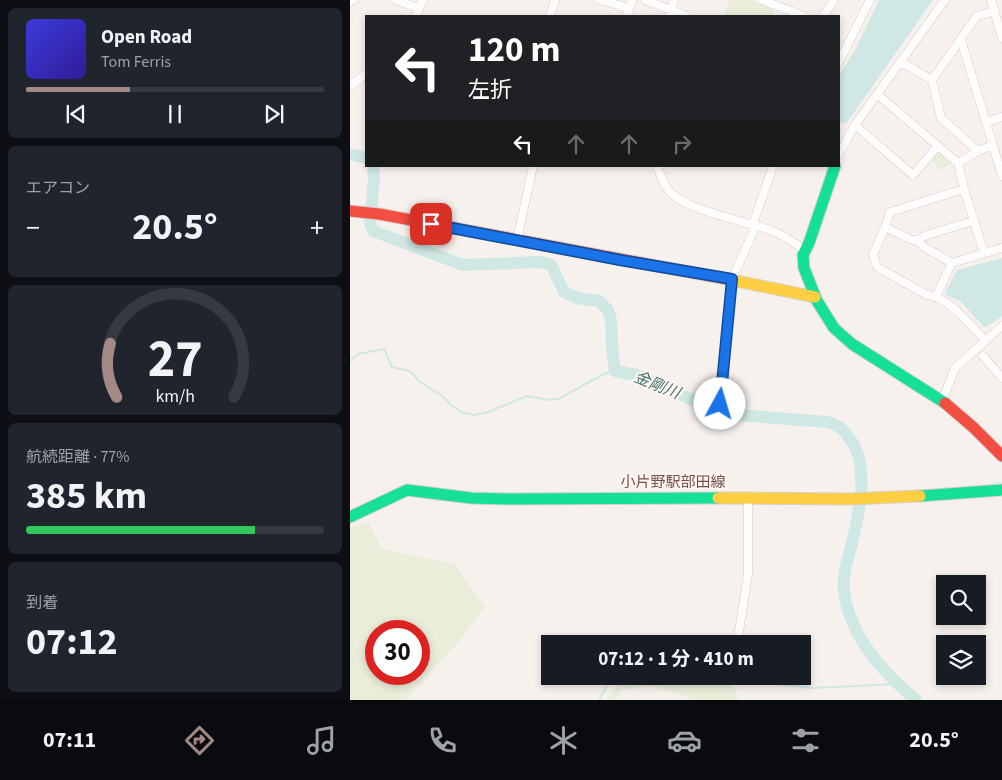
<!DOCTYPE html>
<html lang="ja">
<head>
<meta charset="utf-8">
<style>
  :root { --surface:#171b24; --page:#20242c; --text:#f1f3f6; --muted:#9ea1a6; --line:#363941; --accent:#a28986 }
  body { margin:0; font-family:"Source Sans 3","Noto Sans JP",sans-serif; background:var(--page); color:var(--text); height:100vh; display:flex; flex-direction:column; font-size:19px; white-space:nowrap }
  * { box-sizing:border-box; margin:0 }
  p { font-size:16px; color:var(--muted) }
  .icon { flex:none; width:28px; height:28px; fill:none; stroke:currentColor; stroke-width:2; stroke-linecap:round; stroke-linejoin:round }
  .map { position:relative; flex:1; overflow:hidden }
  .details { display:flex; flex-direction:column; gap:8px; padding:8px; background:#0d0f14; width:350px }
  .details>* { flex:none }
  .banner { position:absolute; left:15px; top:15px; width:475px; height:152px; border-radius:0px; box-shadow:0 2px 8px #0003; background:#202124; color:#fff; overflow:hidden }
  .buttons { position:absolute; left:586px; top:575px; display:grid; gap:10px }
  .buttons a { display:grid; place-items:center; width:50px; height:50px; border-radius:0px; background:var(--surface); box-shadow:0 2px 8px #0003; font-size:25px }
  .speed { position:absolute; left:15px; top:620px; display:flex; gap:10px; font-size:25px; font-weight:700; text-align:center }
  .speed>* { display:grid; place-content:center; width:65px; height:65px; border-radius:50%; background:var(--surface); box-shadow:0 2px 8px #0003; line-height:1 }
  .speed .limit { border:8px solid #d22; background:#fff; color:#111 }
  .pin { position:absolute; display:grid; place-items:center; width:42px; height:42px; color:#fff; margin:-21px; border-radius:10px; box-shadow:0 2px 8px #0006 }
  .me { position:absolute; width:55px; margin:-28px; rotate:6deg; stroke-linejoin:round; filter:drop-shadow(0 0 4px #0008) }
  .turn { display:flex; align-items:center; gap:18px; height:105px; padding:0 20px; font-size:22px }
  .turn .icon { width:65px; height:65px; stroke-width:2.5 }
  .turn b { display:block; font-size:35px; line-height:42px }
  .lanes { display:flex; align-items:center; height:48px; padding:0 20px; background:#0003; justify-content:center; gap:25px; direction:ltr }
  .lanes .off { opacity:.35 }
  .big { font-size:38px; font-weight:700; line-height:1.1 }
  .details .widget { flex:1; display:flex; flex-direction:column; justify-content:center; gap:8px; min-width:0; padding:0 18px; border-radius:8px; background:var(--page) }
  .details .dial { align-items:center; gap:0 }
  .dial svg { height:130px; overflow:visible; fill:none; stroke:var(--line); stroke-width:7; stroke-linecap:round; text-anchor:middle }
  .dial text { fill:var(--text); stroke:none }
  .song { display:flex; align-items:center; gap:15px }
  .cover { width:60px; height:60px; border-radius:8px; background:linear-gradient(135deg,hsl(240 70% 55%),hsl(250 70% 35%)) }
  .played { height:5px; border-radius:2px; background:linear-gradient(90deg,var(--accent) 35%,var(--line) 35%) }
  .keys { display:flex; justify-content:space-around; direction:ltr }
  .heat { display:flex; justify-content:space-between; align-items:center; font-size:28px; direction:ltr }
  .charge { height:8px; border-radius:4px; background:linear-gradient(90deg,#34c759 77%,var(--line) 0) }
  .trip { position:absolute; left:191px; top:635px; width:270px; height:50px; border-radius:0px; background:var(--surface); box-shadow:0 2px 8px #0003; font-weight:700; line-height:50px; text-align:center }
  .tabs { display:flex; height:80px; justify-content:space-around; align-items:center; background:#090b0e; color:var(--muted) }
  .tabs .icon { width:35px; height:35px }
  .tabs .on { color:var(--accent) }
  .tabs b { font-size:22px; color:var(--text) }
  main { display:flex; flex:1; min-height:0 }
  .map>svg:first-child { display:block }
  .green { fill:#eaedda; fill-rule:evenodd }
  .water { fill:#d0e8e4 }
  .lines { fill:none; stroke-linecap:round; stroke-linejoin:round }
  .stream { stroke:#d0e8e4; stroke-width:2 }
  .river { stroke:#d0e8e4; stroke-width:12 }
  .street-casing { stroke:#d6ccca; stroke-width:9 }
  .fast-casing { stroke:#d8cecc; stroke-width:13 }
  .slow-casing { stroke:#d8cecc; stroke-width:13 }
  .jam-casing { stroke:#d8cecc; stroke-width:13 }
  .street { stroke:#fefdfc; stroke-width:8 }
  .fast { stroke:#16e098; stroke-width:11 }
  .slow { stroke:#ffcf43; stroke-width:11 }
  .jam { stroke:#f24e42; stroke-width:11 }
  .route-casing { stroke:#114b97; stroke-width:12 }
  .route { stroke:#1a73e8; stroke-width:9 }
  .labels { text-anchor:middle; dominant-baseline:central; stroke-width:4.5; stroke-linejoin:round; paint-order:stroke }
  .street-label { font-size:15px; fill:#75514e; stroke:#fef5f0 }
  .water-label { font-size:16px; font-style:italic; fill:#427872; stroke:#fef5f0 }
</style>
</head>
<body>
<main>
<section class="details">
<div class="widget">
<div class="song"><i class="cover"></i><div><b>Open Road</b><p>Tom Ferris</p></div></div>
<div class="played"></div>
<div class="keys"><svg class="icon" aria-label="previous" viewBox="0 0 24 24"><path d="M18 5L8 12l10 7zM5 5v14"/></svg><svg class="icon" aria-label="pause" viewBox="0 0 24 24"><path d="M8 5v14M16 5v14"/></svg><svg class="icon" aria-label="next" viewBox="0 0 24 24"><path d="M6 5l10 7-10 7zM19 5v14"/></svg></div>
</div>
<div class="widget"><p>エアコン</p>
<div class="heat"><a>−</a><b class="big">20.5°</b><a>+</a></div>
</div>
<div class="widget dial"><svg viewBox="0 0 100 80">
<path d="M14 69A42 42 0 1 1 86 69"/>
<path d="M14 69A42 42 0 0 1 10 36" stroke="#a28986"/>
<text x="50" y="56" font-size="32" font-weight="700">27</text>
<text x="50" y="72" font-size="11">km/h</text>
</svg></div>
<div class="widget"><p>航続距離 · 77%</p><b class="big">385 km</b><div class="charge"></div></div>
<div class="widget"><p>到着</p><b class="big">07:12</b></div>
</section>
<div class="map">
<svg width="652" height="700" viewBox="0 0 652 700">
  <rect width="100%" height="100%" fill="#f7f1ee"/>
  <!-- green -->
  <path class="green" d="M380,0H401L424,9L421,16H374Z
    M585,154H590L600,163L592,171L581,160Z
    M18,521L32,549L104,564L135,607L111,639L55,700H0V528ZM26,631H69V674H26Z
    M294,678L363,684L382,682L388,699L387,700H346L302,686L272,690L266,700H257L269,684Z"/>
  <!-- water -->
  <path class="water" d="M529,0H583L496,124L489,121V75L504,52Z
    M652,258V316L638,326L634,327L610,301L597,296L595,293L607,270Z"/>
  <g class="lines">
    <!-- stream -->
    <path class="stream" d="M0,361L8,354L34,349L42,367L60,371L70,382L91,395L101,405L111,412L124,415L138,412L177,396L199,400L208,399L254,374L265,371
      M326,676L417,683L464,688L546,684
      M249,700L260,680L265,676"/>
    <!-- river -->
    <path class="river" d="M0,154L16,158
      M23,166L24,179L20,224L23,231L113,265L191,262L201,265L214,292L227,298L249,301L258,310L261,320L262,347L265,371L286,375L375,414L477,422C489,425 493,429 500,439C520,464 509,514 502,543C498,559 492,575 494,591C499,636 532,672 566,700"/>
    <defs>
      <path id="street" d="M46,0L68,8
        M250,0L279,8
        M295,0L337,16
        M412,0L454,16
        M641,0L652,38
        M0,2L3,0
        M66,16L73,0
        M200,16L205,0
        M277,16L282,0
        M320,16L324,0
        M473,16L484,0
        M611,40L636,122
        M489,62L520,0
        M551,62L582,80
        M0,86L16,74
        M527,94L608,163
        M505,125L563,175L587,147
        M643,145L652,176
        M628,151L591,118L582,80L627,16L645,11
        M489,154L505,125L595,0
        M307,166C311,176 314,187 322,194C337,208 375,216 395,223C415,226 438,236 453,250
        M614,189L540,212L535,227L523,255L527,267L577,295C599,297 620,325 635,340
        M535,227L562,240H567
        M167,240L183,166
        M634,253L614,189L608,163L628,151L643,145L636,122L652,117
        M602,263L574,247L567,240L577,235L623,221
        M586,296L602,263L652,248
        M633,356L652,378
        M592,401L605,368L652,326
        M370,404L382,279L404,230L403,224L423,166
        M387,644L398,574V498"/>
      <path id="fast" d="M485,166L459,243L453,255L454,268L467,301L484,328L502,344L595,403
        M570,496L652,490
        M0,517L57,490L121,498L156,499L368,498"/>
      <path id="slow" d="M377,279L465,297
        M368,498L500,499L570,496"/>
      <path id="jam" d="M0,211L29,214L377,279
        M595,403L624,428L652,456"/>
    </defs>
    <!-- street casing -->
    <use href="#street" class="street-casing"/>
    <!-- fast casing -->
    <use href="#fast" class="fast-casing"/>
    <!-- slow casing -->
    <use href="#slow" class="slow-casing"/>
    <!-- jam casing -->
    <use href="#jam" class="jam-casing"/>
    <!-- street -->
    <use href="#street" class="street"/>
    <!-- fast -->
    <use href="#fast" class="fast"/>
    <!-- slow -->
    <use href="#slow" class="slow"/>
    <!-- jam -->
    <use href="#jam" class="jam"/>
  </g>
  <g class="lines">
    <defs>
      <path id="route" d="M81,224L270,260L382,279L370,404"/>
    </defs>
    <!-- route casing -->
    <use href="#route" class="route-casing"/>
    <!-- route -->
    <use href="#route" class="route"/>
  </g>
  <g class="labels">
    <!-- street labels -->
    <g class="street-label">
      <text x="323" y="482">小片野駅部田線</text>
    </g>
    <!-- water labels -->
    <g class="water-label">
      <text transform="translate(307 385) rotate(22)">金剛川</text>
    </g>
  </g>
</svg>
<div class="buttons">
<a><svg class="icon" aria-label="search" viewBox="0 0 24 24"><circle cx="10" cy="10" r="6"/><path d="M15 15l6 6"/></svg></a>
<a><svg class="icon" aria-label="layers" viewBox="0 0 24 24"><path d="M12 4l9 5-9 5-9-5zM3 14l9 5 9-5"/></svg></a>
</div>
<div class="speed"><div class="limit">30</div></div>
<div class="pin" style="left:81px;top:224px;background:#d93025"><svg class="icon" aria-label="arrive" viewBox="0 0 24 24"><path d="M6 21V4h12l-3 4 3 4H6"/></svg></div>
<svg class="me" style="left:370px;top:404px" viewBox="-20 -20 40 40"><circle r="19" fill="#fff"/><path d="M0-13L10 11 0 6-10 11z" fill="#1a73e8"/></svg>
<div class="trip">07:12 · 1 分 · 410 m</div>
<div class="banner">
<div class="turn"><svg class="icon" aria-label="left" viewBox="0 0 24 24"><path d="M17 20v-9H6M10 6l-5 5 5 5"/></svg><div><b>120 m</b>左折</div></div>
<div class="lanes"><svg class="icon" aria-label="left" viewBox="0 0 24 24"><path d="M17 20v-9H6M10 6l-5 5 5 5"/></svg><svg class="icon off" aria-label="ahead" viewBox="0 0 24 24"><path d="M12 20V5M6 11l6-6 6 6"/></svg><svg class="icon off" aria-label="ahead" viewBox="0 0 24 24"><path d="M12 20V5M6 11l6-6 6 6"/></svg><svg class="icon off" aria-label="right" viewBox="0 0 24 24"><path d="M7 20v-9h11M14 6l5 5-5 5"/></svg></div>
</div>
</div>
</main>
<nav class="tabs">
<b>07:11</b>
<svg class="icon on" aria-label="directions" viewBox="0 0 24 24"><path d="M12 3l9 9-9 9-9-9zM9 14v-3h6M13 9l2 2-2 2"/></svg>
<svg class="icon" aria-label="music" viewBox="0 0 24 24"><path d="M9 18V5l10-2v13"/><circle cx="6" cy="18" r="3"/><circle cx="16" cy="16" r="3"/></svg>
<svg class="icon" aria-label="phone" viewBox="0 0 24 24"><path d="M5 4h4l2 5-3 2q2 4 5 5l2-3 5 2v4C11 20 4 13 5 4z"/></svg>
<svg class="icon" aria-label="climate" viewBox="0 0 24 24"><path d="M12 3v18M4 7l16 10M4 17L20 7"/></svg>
<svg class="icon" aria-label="car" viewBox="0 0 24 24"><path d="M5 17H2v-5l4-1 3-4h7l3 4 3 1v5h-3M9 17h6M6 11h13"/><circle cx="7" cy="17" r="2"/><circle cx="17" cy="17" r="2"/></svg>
<svg class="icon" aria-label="filters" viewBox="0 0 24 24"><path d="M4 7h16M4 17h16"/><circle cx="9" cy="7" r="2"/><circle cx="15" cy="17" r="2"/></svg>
<b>20.5°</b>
</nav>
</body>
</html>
